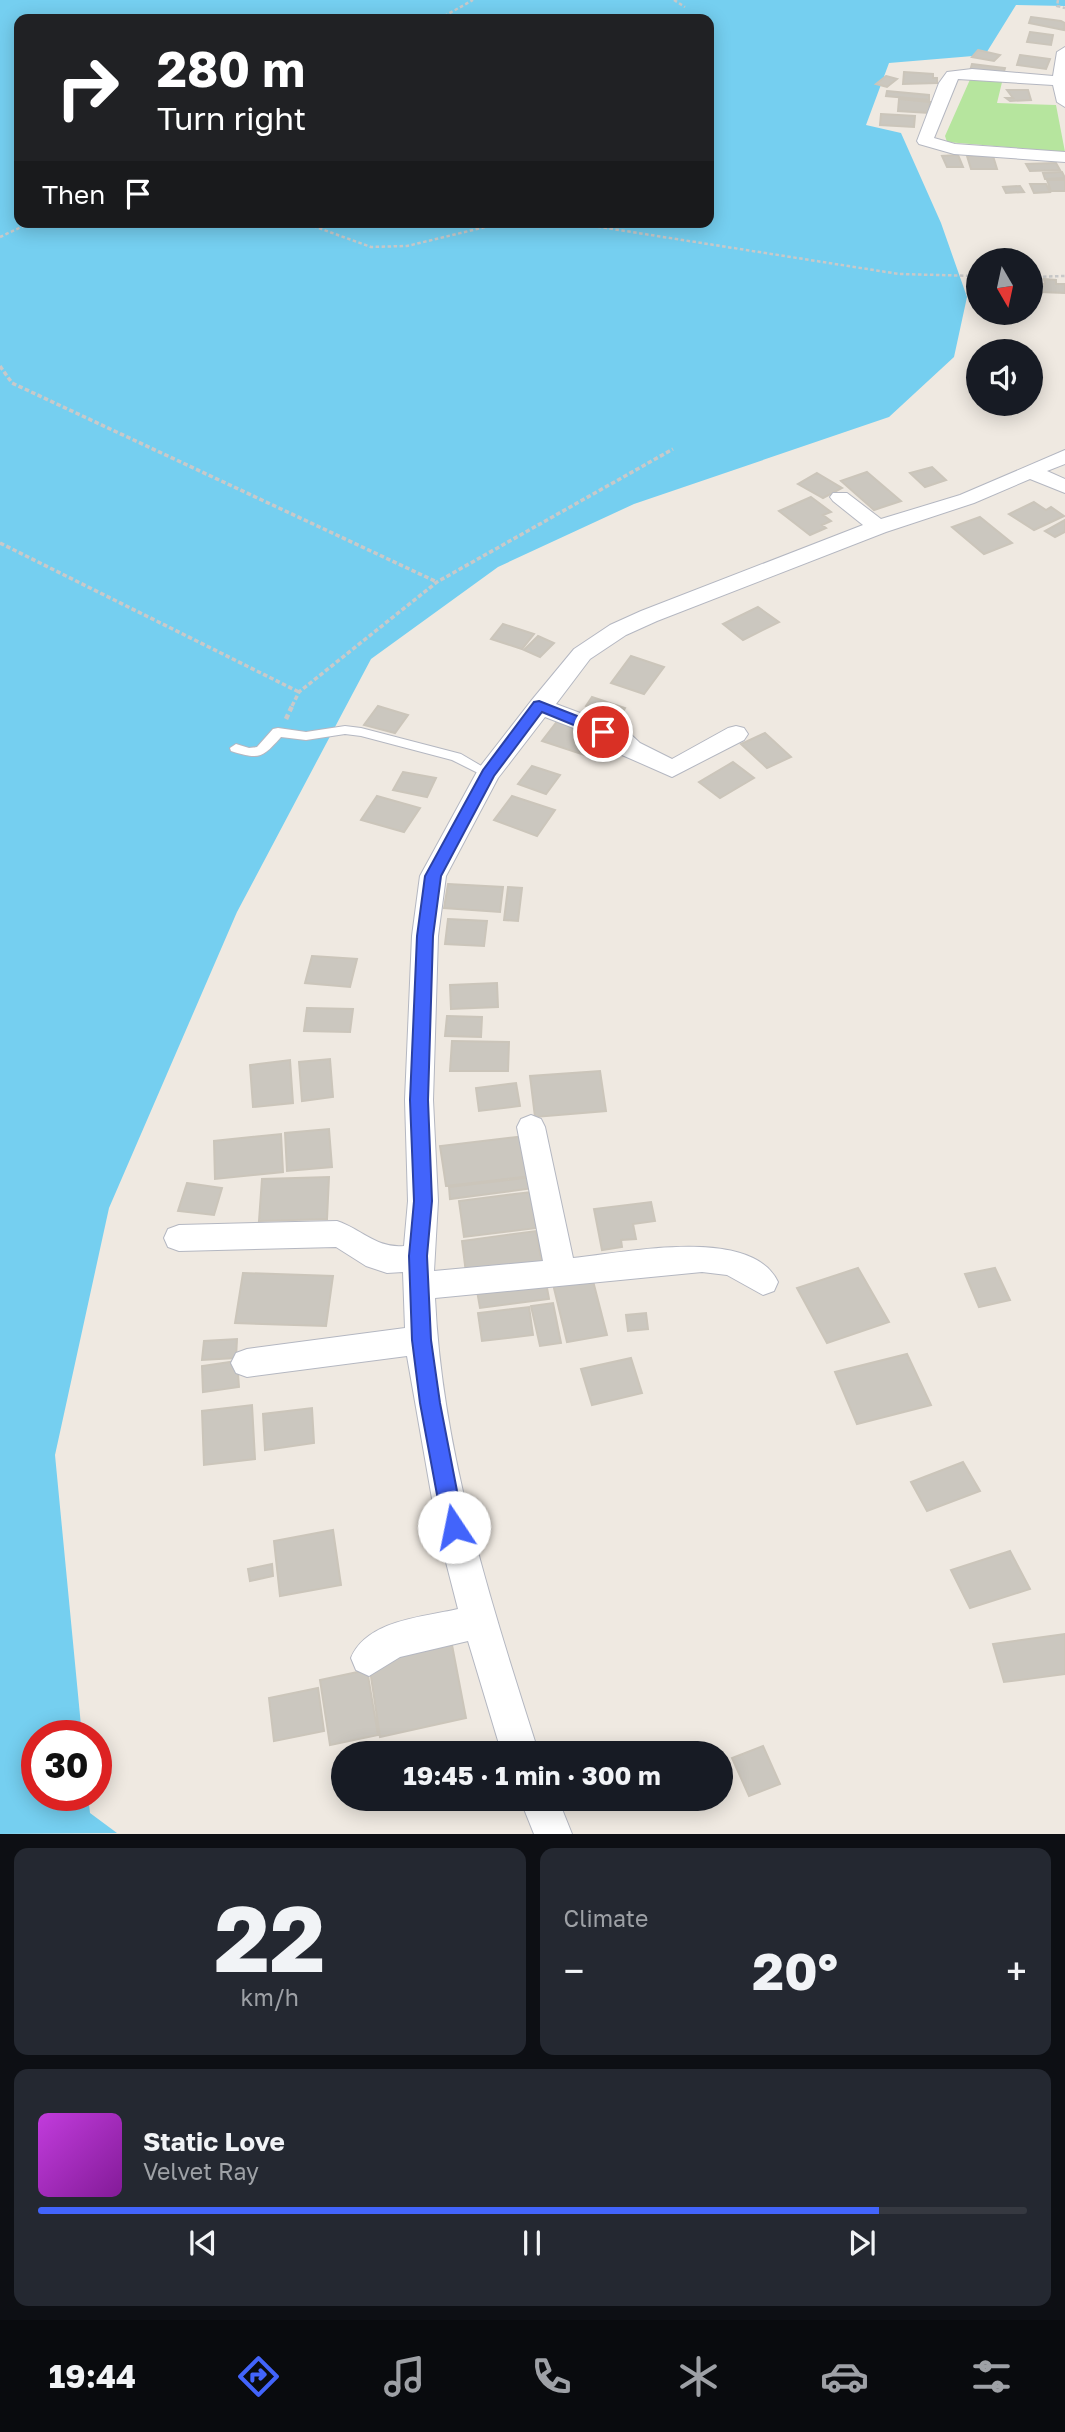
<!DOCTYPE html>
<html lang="en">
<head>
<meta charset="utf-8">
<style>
  :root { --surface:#171b24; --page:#242831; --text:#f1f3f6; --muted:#9ea1a6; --line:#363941; --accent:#4264fb }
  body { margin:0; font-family:"Golos Text",sans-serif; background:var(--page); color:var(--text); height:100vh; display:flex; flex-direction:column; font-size:26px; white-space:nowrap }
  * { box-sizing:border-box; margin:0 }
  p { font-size:23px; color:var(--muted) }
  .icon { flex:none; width:38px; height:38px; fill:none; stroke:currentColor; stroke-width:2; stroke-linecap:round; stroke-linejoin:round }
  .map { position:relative; height:1834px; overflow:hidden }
  .sheet { display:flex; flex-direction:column; gap:14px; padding:14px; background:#0d0f14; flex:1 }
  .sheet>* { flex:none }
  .top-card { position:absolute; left:14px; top:14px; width:700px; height:214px; border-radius:14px; box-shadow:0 4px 18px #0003; background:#202124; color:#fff; overflow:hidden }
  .needle { width:46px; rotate:171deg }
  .tools { position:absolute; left:966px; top:248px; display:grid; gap:14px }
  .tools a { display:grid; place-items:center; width:77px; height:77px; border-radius:50%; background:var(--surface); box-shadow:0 4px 18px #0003; font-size:35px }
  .speed { position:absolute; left:21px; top:1720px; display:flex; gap:14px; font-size:35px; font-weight:700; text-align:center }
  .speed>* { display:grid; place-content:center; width:91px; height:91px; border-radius:50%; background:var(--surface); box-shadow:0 4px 18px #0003; line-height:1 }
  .speed .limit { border:10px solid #d22; background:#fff; color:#111 }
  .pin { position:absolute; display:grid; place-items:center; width:60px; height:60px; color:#fff; margin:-30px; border:4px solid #fff; border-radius:50%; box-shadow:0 2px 7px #0007 }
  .me { position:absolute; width:77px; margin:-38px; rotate:349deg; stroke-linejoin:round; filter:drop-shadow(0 0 5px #0008) }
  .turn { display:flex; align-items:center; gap:24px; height:147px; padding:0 28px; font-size:32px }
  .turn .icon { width:91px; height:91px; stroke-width:2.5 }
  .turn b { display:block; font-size:49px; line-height:60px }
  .then { display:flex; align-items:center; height:66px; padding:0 28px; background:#0003; gap:14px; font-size:26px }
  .big { font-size:52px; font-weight:700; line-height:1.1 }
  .sheet .card { flex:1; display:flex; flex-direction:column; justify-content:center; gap:10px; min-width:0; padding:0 24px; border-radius:14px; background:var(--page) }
  .sheet .dial { align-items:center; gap:0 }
  .dial b { font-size:91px; line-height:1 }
  .song { display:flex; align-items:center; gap:21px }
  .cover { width:84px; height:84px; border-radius:10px; background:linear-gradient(135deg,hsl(290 70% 55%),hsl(290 70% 35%)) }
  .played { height:7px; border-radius:4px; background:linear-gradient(90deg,var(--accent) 85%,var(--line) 85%) }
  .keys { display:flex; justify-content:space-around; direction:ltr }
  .heat { display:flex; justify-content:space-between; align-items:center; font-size:38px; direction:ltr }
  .sheet .tiles { flex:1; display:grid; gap:14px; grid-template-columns:1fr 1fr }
  .card:last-child { grid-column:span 2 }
  .trip { position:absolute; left:331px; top:1741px; width:402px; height:70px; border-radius:35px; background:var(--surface); box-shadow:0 4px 18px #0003; font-weight:700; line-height:70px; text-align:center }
  .menu { display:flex; height:112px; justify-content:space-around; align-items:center; background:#090b0e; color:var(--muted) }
  .menu .icon { width:49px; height:49px }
  .menu .on { color:var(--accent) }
  .menu b { font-size:32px; color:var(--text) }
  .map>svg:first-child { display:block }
  .green { fill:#b6e59e }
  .water { fill:#75cff0; fill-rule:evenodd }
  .building { fill:#cbc7bf; stroke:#cbc5ba; stroke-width:2 }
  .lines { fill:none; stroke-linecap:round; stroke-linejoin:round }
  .service-casing { stroke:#b4b7c1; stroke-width:2 }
  .minor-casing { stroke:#b4b7c1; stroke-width:2 }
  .path-far2 { stroke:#c9c9c9; stroke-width:2.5; stroke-dasharray:3.5 2.5; stroke-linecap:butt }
  .path-far1 { stroke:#c9c9c9; stroke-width:3.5; stroke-dasharray:4.5 2.5; stroke-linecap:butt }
  .path { stroke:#c9c9c9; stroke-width:4.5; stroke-dasharray:5 3.5; stroke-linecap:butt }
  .service { fill:#fff; fill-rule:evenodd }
  .minor { fill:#fff; fill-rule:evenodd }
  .route { fill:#4264fb; stroke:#2b41a3; stroke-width:2 }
</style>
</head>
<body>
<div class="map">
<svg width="1065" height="1834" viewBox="0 0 1065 1834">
  <rect width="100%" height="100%" fill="#efe9e1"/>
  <!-- green -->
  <path class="green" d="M972,75L1003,78L997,103L1056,105L1065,152L947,142L945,136Z"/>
  <!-- water -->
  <path class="water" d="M0,0H1065V6L1016,5L985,55L889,63L866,125L901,133L941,223L967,297L954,357L889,417L634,504L498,567L371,659L237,912L109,1208L55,1455L82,1736H37V1796H88L90,1813L117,1833L0,1834ZM19,19H709V222H19Z"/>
  <!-- building -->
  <path class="building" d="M1031,17L1061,21L1065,23L1064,30L1029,23Z
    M1030,32L1053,35L1051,45L1027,42Z
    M978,50L1000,55L994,61L972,57Z
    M1020,55L1050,59L1046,69L1017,65Z
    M972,64L1005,68L1003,75L970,71Z
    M904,72L933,74V78H937V83L903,84Z
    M886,76L897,79L887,87L876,84Z
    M1007,90H1028L1031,100L1010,101L1006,98H1013Z
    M887,91L929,95V100L886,96Z
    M899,99L930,102L929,113L898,111Z
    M881,114L915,116L914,127L880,125Z
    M958,155L963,167H947L942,156Z
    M967,156H993L997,169H971Z
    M1056,163L1060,170L1030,171L1026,164Z
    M1062,172L1065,178L1045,179L1043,173Z
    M1047,180H1065V191H1051Z
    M1030,184H1046L1050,192L1034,193Z
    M1020,186L1024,192L1006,193L1003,187Z
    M1044,279L1056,280V284H1065V293L1040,292L1038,284H1045Z
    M932,467L946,480L925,487L910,473Z
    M867,472L901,501L874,510L841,481Z
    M817,473L842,488L823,498L798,484Z
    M811,497L831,512L823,515L831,521L822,525L826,528L810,535L779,511Z
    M1034,502L1046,510L1051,507L1064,516L1034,530L1009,514Z
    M980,517L1012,543L984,554L952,527Z
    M1065,520V532L1055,537L1045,531Z
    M758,607L779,622L743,640L723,624Z
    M503,624L534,634L522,649L491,639Z
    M538,636L554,643L540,657L524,650Z
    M631,656L664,667L644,694L611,683Z
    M592,697L625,708L620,717L586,706Z
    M378,706L408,715L395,733L364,725Z
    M559,719L619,739L603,761L542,741Z
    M765,733L791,757L767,768L741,744Z
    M733,762L754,778L720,798L699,782Z
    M532,766L560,775L546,794L518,784Z
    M403,772L436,778L427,797L393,790Z
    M377,796L420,808L404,832L361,820Z
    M512,796L555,810L537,836L494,820Z
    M448,884L503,887L500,912L444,908Z
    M508,887L522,888L518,921L504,920Z
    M448,919L487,921L484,946L445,944Z
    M312,956L357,959L350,987L305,983Z
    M497,983L498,1007L451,1009L450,985Z
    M307,1008L353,1009L350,1032L304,1031Z
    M447,1016L482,1017L481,1037L445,1036Z
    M452,1041L509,1042L508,1071H450Z
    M330,1059L333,1097L302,1101L299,1062Z
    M290,1060L293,1103L253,1107L250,1065Z
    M600,1071L606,1111L535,1117L530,1076Z
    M516,1083L520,1106L479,1111L476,1088Z
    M329,1129L332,1167L287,1171L285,1133Z
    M281,1134L283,1172L215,1179L214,1141Z
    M525,1136L532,1176L446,1186L440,1146Z
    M329,1177L327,1219L259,1221L262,1179Z
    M532,1177L534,1188L450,1199L449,1187Z
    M187,1183L222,1188L214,1215L178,1211Z
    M531,1192L537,1228L464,1237L459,1201Z
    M651,1202L655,1221L633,1224L636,1239L621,1240L622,1247L602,1250L594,1209Z
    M536,1231L542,1263L466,1273L462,1241Z
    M858,1268L889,1322L827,1343L797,1288Z
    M995,1268L1010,1300L979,1307L965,1274Z
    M243,1273L333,1276L326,1326L235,1323Z
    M545,1277L549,1299L480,1308L476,1285Z
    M592,1277L607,1335L567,1342L553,1284Z
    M553,1303L561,1343L540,1346L531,1306Z
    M529,1307L533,1335L482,1341L478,1313Z
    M646,1313L648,1329L628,1331L626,1315Z
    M237,1339L236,1358L202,1360L204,1341Z
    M907,1354L931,1405L857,1424L835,1372Z
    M631,1358L642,1393L592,1405L581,1369Z
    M237,1361L239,1387L203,1392L202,1366Z
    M252,1405L255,1459L204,1465L202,1411Z
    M312,1408L314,1443L265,1450L263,1414Z
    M963,1462L980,1491L927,1511L911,1482Z
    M333,1530L341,1585L280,1596L274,1541Z
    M1010,1551L1030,1589L970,1608L951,1570Z
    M272,1564L273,1576L250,1581L248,1569Z
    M1065,1634V1674L1004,1682L993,1644Z
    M452,1645L466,1718L380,1737L369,1663Z
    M367,1670L378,1735L330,1745L320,1680Z
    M318,1688L324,1731L274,1741L269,1698Z
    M763,1746L780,1784L749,1796L732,1758Z"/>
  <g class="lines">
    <defs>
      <path id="service" d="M345,726L361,728L461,754L495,774L488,778L452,760L361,736L345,734L306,740L281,737C262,758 260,760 231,751L230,748L236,744L249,748L257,747L273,729L278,728L306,732Z"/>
      <path id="minor" d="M1065,47V107L1057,102L1053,85L958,79L934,138L955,144L1065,152V162L954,154L919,144L917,141L939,83L947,72L972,69L1053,76L1057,52Z
        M1065,450V464L1047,471L1065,479V493L1030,479L974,503L886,532L657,621L626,635L590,659L556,704L626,730L640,743L672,759L728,728L736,726L744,728L748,734L744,740L672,777L622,755L610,742L545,717L498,778L446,876L438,936L433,1100L438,1201L434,1271L543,1261L517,1127L521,1119L531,1115L541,1119L545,1127L573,1258C624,1253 751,1225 778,1282L774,1291L763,1295L727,1275L702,1272L435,1298C442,1454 492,1606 539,1754H502L468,1641L400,1657L369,1676L356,1670L351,1658C367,1620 423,1617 458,1609L437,1527L407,1356L247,1377L236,1373L231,1363L236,1353L247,1349L405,1328L403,1272L387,1273L366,1266L336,1247L179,1251L168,1247L164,1238L168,1229L179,1225L337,1221C361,1229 378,1249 404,1246L408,1201L405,1100L412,936L420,876L479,768L531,701L574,649L610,625L641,611L863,525L833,501L830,497L833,493H847L881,519L960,495Z
        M520,1799H558L572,1834H534Z"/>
    </defs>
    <!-- service casing -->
    <use href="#service" class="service-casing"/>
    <!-- minor casing -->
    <use href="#minor" class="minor-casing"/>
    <!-- path-far2 -->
    <path class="path-far2" d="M674,0L685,7
      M1058,0L1057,6L1065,8
      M439,19L473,0
      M302,222L371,247L407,246L506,222
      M568,222L899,274L978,276
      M0,237L32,222
      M1031,277L1065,276"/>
    <!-- path-far1 -->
    <path class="path-far1" d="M0,366L12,383L437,582
      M0,543L299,692
      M292,706L299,692L437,582L673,449"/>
    <!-- path -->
    <path class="path" d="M286,719L293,704"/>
    <!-- service -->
    <use href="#service" class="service"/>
    <!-- minor -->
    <use href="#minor" class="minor"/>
  </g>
  <!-- route -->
  <path class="route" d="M539,701L608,728L610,732L608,735H598L542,712L494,776L441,876L433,936L428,1100L432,1201L427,1256L431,1340L440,1403L464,1527L461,1534L454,1537L446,1534L443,1527L420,1403L412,1340L409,1256L414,1201L410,1100L417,936L425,876L483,770L534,702Z"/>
</svg>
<div class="tools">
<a><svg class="needle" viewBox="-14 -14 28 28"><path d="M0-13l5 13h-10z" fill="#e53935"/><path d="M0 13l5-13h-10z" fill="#9ea1a6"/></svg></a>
<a><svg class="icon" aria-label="sound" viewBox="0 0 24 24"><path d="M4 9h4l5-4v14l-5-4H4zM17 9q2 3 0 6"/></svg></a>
</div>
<div class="speed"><div class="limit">30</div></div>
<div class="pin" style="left:603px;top:732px;background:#d93025"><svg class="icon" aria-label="arrive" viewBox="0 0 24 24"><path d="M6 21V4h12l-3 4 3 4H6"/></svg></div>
<svg class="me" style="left:454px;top:1527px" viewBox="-20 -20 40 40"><circle r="19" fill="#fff"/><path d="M0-13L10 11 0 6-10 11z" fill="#4264fb"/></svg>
<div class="trip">19:45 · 1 min · 300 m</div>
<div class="top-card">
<div class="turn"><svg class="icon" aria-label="right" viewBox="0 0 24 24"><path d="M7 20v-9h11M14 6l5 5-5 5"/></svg><div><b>280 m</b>Turn right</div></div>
<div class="then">Then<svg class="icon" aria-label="arrive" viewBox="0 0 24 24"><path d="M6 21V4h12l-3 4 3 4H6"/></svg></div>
</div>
</div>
<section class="sheet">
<div class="tiles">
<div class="card dial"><b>22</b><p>km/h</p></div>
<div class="card"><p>Climate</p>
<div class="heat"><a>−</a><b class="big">20°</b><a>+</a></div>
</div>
<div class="card">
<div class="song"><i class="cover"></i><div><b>Static Love</b><p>Velvet Ray</p></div></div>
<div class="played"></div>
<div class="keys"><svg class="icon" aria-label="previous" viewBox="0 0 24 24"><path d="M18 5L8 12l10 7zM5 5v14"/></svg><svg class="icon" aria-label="pause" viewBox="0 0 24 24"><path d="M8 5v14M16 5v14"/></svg><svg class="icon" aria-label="next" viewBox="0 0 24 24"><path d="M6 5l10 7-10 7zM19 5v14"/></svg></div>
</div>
</div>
</section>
<nav class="menu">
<b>19:44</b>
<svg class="icon on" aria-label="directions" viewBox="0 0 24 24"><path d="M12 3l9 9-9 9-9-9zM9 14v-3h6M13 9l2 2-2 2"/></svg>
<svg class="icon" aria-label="music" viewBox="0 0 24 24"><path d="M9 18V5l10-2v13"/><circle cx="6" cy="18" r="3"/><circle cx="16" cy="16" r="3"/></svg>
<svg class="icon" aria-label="phone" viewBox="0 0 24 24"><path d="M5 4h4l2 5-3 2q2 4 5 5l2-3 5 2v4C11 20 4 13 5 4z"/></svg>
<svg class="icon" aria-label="climate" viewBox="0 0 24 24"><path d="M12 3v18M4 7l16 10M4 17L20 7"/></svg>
<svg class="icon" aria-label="car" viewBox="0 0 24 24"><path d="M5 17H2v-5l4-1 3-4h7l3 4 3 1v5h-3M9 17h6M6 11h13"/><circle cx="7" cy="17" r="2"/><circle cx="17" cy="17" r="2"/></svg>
<svg class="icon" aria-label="filters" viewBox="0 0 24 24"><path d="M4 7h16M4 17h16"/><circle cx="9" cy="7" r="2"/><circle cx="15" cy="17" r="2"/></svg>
</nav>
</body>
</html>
